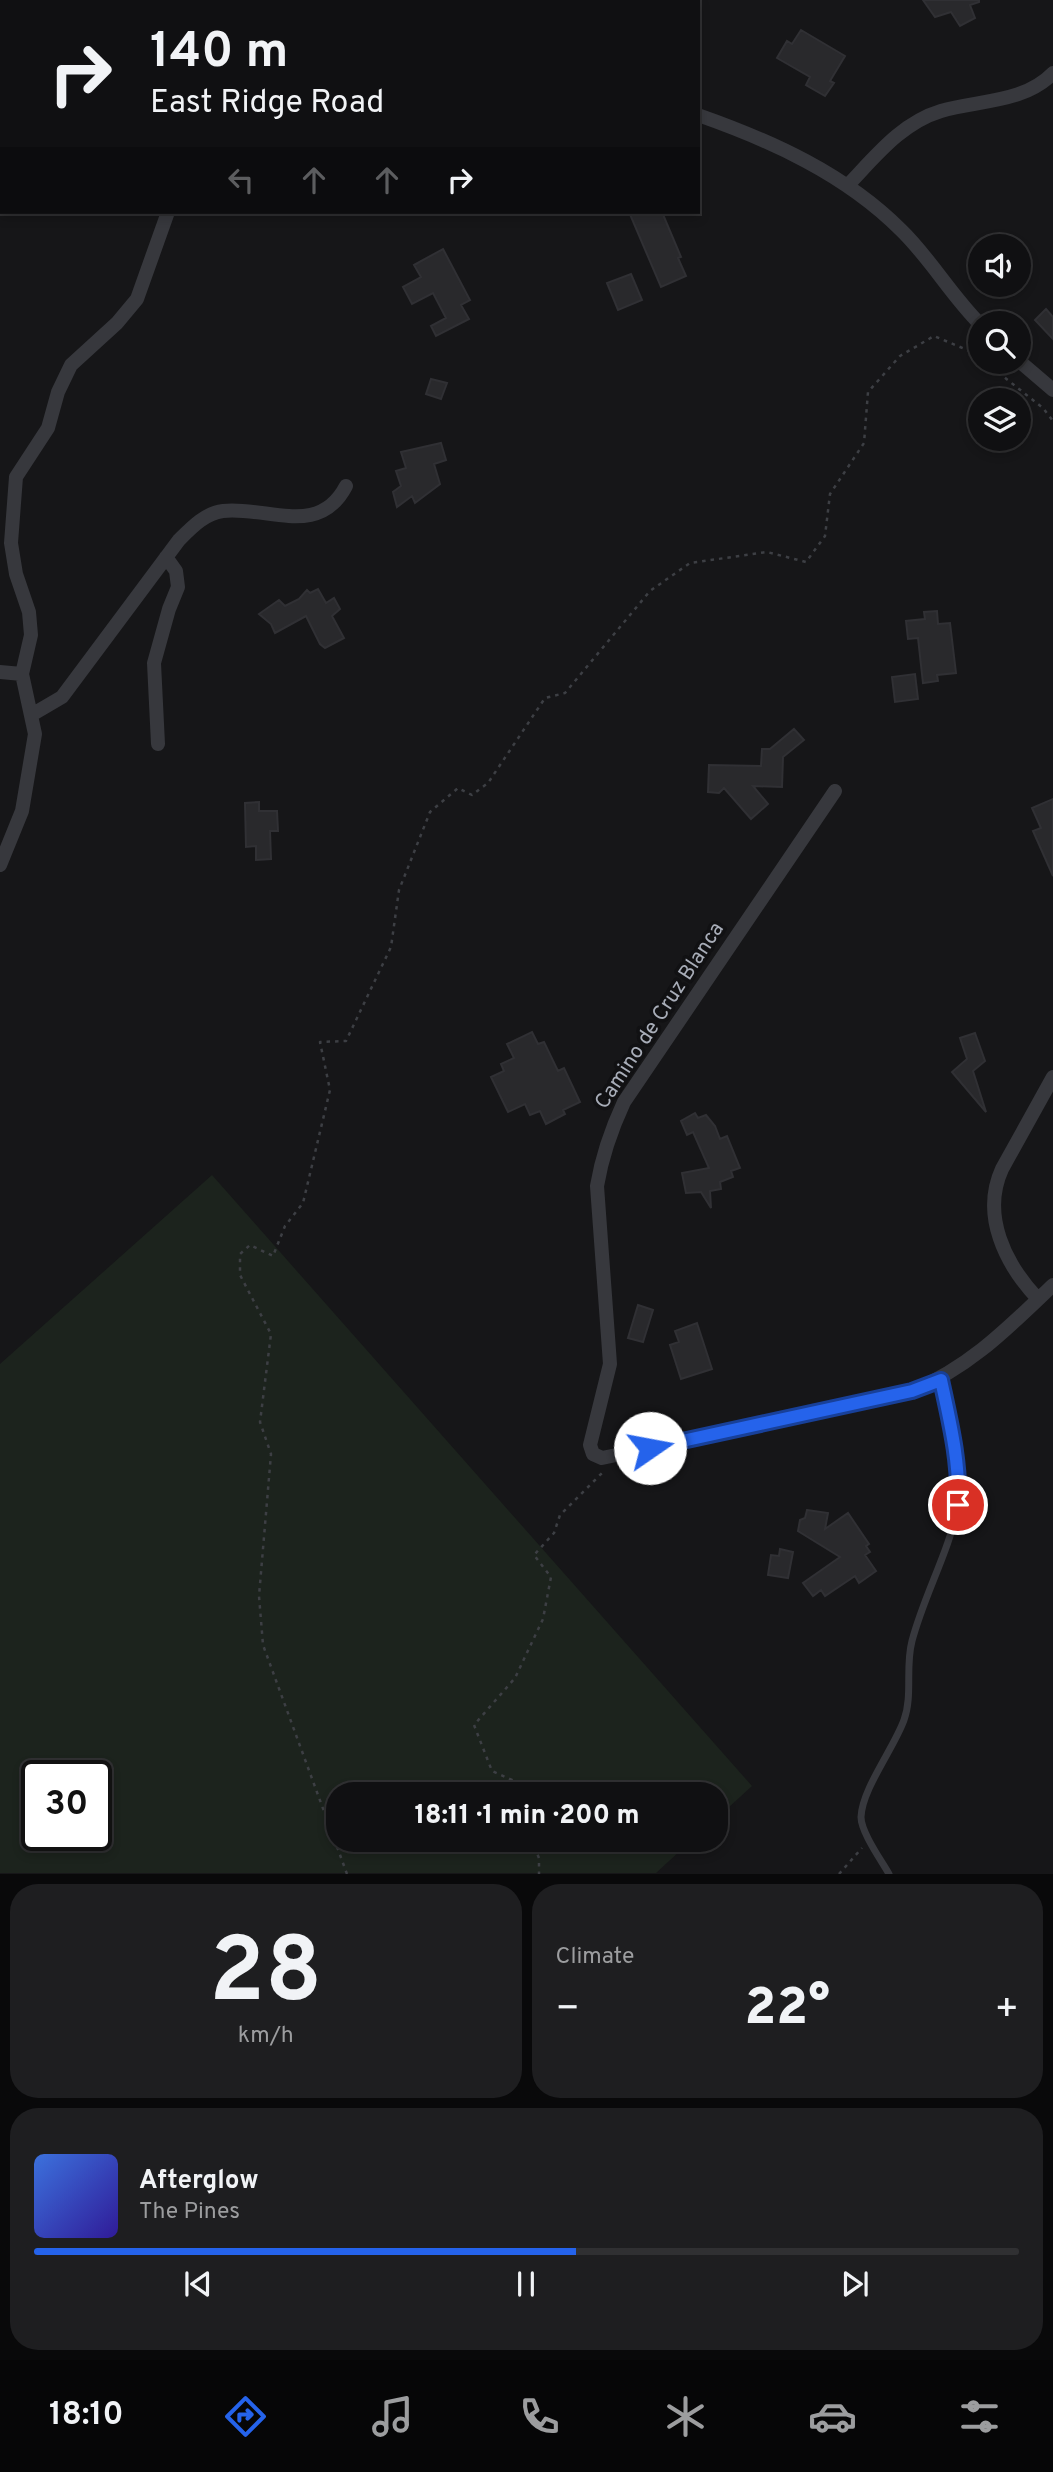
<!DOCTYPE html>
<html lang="en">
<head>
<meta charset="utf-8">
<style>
  :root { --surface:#101012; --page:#1e1e20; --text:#f1f3f6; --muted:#9c9d9f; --line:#303032; --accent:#2563eb }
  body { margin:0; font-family:Overpass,sans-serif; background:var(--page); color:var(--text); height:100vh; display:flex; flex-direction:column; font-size:26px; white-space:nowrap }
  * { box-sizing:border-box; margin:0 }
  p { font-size:23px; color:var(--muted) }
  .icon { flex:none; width:38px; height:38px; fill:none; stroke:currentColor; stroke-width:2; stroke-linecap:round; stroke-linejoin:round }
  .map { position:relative; height:1874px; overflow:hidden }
  .details { display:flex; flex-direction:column; gap:10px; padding:10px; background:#09090a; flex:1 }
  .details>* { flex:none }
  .banner { position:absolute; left:0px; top:0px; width:700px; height:214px; box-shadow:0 4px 10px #0003,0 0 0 2px var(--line); background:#101012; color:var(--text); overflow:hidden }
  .buttons { position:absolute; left:968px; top:234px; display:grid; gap:14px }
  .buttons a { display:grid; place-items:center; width:63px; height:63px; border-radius:50%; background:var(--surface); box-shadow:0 4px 10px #0003,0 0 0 2px var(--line); font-size:35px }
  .speed { position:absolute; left:21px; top:1760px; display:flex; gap:14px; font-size:35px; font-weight:700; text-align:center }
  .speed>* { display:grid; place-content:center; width:91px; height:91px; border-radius:50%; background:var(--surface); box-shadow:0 4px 10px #0003,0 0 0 2px var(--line); line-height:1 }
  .speed .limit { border:4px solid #111; border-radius:10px; background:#fff; color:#111 }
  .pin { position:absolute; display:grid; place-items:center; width:60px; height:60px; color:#fff; margin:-30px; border:4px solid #fff; border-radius:50%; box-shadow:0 2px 7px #0007 }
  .me { position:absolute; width:77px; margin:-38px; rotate:78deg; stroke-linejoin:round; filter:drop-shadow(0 0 5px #0008) }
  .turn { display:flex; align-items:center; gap:24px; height:147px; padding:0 35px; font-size:32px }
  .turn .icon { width:91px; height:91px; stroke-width:2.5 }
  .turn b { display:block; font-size:49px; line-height:60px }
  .lanes { display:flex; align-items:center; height:66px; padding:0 35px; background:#0003; justify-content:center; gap:35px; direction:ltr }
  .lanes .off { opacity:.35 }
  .big { font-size:52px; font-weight:800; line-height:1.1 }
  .details .widget { flex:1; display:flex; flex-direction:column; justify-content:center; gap:10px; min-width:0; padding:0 24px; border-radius:28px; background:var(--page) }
  .details .dial { align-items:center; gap:0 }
  .dial b { font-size:91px; line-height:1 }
  .song { display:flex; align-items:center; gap:21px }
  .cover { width:84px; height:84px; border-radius:10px; background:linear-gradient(135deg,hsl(220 70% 55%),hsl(250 70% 35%)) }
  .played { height:7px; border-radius:4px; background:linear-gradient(90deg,var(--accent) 55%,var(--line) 55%) }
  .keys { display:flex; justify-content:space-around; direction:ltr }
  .heat { display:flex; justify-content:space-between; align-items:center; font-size:38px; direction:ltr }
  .details .tiles { flex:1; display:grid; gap:10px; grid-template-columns:1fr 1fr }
  .widget:last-child { grid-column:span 2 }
  .trip { position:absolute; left:326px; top:1782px; width:402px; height:70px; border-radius:28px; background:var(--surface); box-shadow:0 4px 10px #0003,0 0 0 2px var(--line); font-weight:800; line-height:70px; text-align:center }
  .tabs { display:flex; height:112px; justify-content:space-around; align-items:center; background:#060607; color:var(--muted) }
  .tabs .icon { width:49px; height:49px }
  .tabs .selected { color:var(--accent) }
  .tabs b { font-size:32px; color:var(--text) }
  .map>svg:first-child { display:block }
  .green { fill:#1c231d; fill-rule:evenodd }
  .building { fill:#29292c; stroke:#303034; stroke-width:2 }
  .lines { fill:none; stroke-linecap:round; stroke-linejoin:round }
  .path { stroke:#3d3f44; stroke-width:2.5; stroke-dasharray:3.5 5; stroke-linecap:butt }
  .lane { stroke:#37383d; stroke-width:7 }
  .street { stroke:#37383d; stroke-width:14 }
  .route-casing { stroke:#184099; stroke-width:18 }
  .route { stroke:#2563eb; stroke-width:12 }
  .labels { text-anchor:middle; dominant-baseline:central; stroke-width:7; stroke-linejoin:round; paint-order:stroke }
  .street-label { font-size:21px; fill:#a8adb8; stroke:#111113 }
</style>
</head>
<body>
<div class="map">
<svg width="1053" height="1874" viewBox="0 0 1053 1874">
  <rect width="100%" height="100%" fill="#161618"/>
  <!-- green -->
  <path class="green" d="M212,1175L752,1786L716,1819V1794H338V1839H693L656,1873H0V1364ZM37,1776H96V1836H37Z"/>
  <!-- building -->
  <path class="building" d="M923,0H979V2L970,5L975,18L960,26L951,12L935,17Z
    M801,30L845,56L830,81L834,83L825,96L806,85L810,77L777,58L787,41L792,44Z
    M629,212H662L681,257L678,258L686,276L661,287Z
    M443,249L470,300L461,305L469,319L436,336L431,326L446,318L433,293L412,304L403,287L421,277L414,265Z
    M631,274L642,300L618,310L607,283Z
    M1046,309L1053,317V339L1035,320Z
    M431,379L447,383L441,399L426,394Z
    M441,443L446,460L434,464L440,484L415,503L412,496L397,507L393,492L401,486L396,471L406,468L401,452Z
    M318,589L326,603L334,598L340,609L332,616L344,638L325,648L320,644L306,616L275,633L271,624L259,614L279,600L285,606L299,599L307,590L310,593Z
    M937,611L938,624L950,623L956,673L937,675L938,681L923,683L918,638L908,639L906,621L925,619L924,612Z
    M915,674L918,699L895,702L892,677Z
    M794,729L804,740L783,757L782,787L753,786L768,804L751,819L724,788L719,793L708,792L709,765L761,766L762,749H770Z
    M1053,799V876L1033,831L1041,828L1032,808Z
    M259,802V811H277L278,831H270L271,859L256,860V846L246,847L245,803Z
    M532,1032L538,1044L544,1042L558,1071L564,1068L580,1102L563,1110L565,1114L546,1124L540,1111L530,1115L525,1104L508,1112L491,1077L504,1071L501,1064L514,1058L507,1044Z
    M975,1033L985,1061L973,1071L986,1112L952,1072L967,1059L960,1038Z
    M695,1113L698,1118L706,1115L715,1126L720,1139L727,1136L740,1168L731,1171L733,1177L720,1182L721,1189L710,1191L711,1208L701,1192L686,1193L682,1173L709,1168L693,1132L687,1135L681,1121Z
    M638,1305L653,1310L643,1342L628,1338Z
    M697,1323L712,1369L681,1379L670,1345L679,1342L675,1331Z
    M807,1510L828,1513L825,1529L848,1513L869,1544L866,1546L870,1552L865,1555L876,1571L859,1583L855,1576L825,1596L821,1590L813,1596L803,1583L840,1557L798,1531L800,1520L805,1518Z
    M780,1549L793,1552L788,1578L768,1575L771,1555L779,1556Z"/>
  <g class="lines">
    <!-- path -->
    <path class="path" d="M985,362L1043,408L1053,421
      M522,1794L512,1780L492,1771L474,1725L515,1678L543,1619L551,1577L534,1555L554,1533L560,1515L603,1472
      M531,1839L539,1858V1874
      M347,1874L263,1645L259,1596L271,1454L260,1422L271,1334L240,1275V1254L250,1245L273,1256L285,1226L303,1203L330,1090L320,1042L346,1041L391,947L399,890L430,812L458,788L472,795L488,783L545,698L565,693L650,591L690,563L767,552L806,562L825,536L830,494L864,443L868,392L900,356L934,336L972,352L980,358
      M839,1874L862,1848"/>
    <!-- lane -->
    <path class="lane" d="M889,1874C881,1860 861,1832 861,1817C862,1789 894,1748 904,1720C913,1695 905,1667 912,1641C924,1595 949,1552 958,1506C966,1465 949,1419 941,1380"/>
    <!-- street -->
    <path class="street" d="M235,2V0
      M698,115C772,141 845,174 901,230C930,258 951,295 980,324
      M848,185C875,157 901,123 941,111C978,100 1024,103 1053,73
      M1018,360L1053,390
      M0,672L22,674
      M33,714L62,697L179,540C191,528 205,513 223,511C268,506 319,538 346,486
      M158,744L154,663L169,609L178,587L176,571L166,557
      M835,791L624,1102C611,1130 602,1156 597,1186L610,1364L590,1445L593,1454L602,1458L621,1454L912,1391C969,1368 1009,1327 1053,1285
      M0,865L22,811L35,734L22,674L31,635L29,612L16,574L11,543L16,477L48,428L58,392L71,365L117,323L137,299L168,212
      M1038,1299C1005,1264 981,1215 1002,1169L1053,1077"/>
  </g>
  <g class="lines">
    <defs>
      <path id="route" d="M650,1448L912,1391L941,1380C950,1422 960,1462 958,1505"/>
    </defs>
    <!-- route casing -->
    <use href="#route" class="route-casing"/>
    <!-- route -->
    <use href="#route" class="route"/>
  </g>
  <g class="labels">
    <!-- street labels -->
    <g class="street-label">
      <text transform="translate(660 1016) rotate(-57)">Camino de Cruz Blanca</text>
    </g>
  </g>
</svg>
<div class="buttons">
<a><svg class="icon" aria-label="sound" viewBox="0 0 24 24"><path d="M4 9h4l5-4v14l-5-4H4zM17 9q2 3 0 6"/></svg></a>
<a><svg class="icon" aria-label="search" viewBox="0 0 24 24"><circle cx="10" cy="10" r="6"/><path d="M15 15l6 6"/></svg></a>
<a><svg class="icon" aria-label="layers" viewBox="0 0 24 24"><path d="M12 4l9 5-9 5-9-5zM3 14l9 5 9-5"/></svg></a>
</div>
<div class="speed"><div class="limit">30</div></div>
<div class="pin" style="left:958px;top:1505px;background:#d93025"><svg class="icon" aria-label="arrive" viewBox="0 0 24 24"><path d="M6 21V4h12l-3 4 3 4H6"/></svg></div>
<svg class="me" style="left:650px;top:1448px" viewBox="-20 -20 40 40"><circle r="19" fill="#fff"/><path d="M0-13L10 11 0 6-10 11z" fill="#2563eb"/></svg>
<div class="trip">18:11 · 1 min · 200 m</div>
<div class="banner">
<div class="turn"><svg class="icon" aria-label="right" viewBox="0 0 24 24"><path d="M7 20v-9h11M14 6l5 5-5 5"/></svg><div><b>140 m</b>East Ridge Road</div></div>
<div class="lanes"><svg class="icon off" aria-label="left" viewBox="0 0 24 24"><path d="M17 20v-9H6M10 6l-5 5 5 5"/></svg><svg class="icon off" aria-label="ahead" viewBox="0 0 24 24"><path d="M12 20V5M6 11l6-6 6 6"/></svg><svg class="icon off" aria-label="ahead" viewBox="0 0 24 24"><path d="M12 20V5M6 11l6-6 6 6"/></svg><svg class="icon" aria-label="right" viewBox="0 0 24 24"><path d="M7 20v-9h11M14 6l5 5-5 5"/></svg></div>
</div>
</div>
<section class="details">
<div class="tiles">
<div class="widget dial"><b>28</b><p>km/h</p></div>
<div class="widget"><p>Climate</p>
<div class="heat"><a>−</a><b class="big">22°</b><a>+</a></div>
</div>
<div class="widget">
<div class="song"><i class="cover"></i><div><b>Afterglow</b><p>The Pines</p></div></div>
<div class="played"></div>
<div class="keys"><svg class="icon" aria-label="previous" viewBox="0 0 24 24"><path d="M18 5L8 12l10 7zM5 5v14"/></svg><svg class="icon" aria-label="pause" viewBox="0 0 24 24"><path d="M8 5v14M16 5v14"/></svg><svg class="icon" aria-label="next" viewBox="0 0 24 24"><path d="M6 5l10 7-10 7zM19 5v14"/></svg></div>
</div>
</div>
</section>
<nav class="tabs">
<b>18:10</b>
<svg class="icon selected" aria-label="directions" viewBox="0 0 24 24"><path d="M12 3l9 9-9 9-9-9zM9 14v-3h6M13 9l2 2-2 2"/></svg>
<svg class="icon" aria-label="music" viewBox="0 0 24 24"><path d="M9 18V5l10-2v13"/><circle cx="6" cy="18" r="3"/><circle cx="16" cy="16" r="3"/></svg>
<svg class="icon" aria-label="phone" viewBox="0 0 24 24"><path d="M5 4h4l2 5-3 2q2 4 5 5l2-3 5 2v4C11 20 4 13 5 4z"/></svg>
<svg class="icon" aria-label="climate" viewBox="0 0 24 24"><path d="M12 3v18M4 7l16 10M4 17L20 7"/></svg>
<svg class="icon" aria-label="car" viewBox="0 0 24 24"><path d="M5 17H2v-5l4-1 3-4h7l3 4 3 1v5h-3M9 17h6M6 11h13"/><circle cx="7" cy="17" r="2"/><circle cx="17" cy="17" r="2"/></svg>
<svg class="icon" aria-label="filters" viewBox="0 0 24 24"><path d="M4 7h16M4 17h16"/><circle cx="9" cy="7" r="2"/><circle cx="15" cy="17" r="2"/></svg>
</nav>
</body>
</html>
